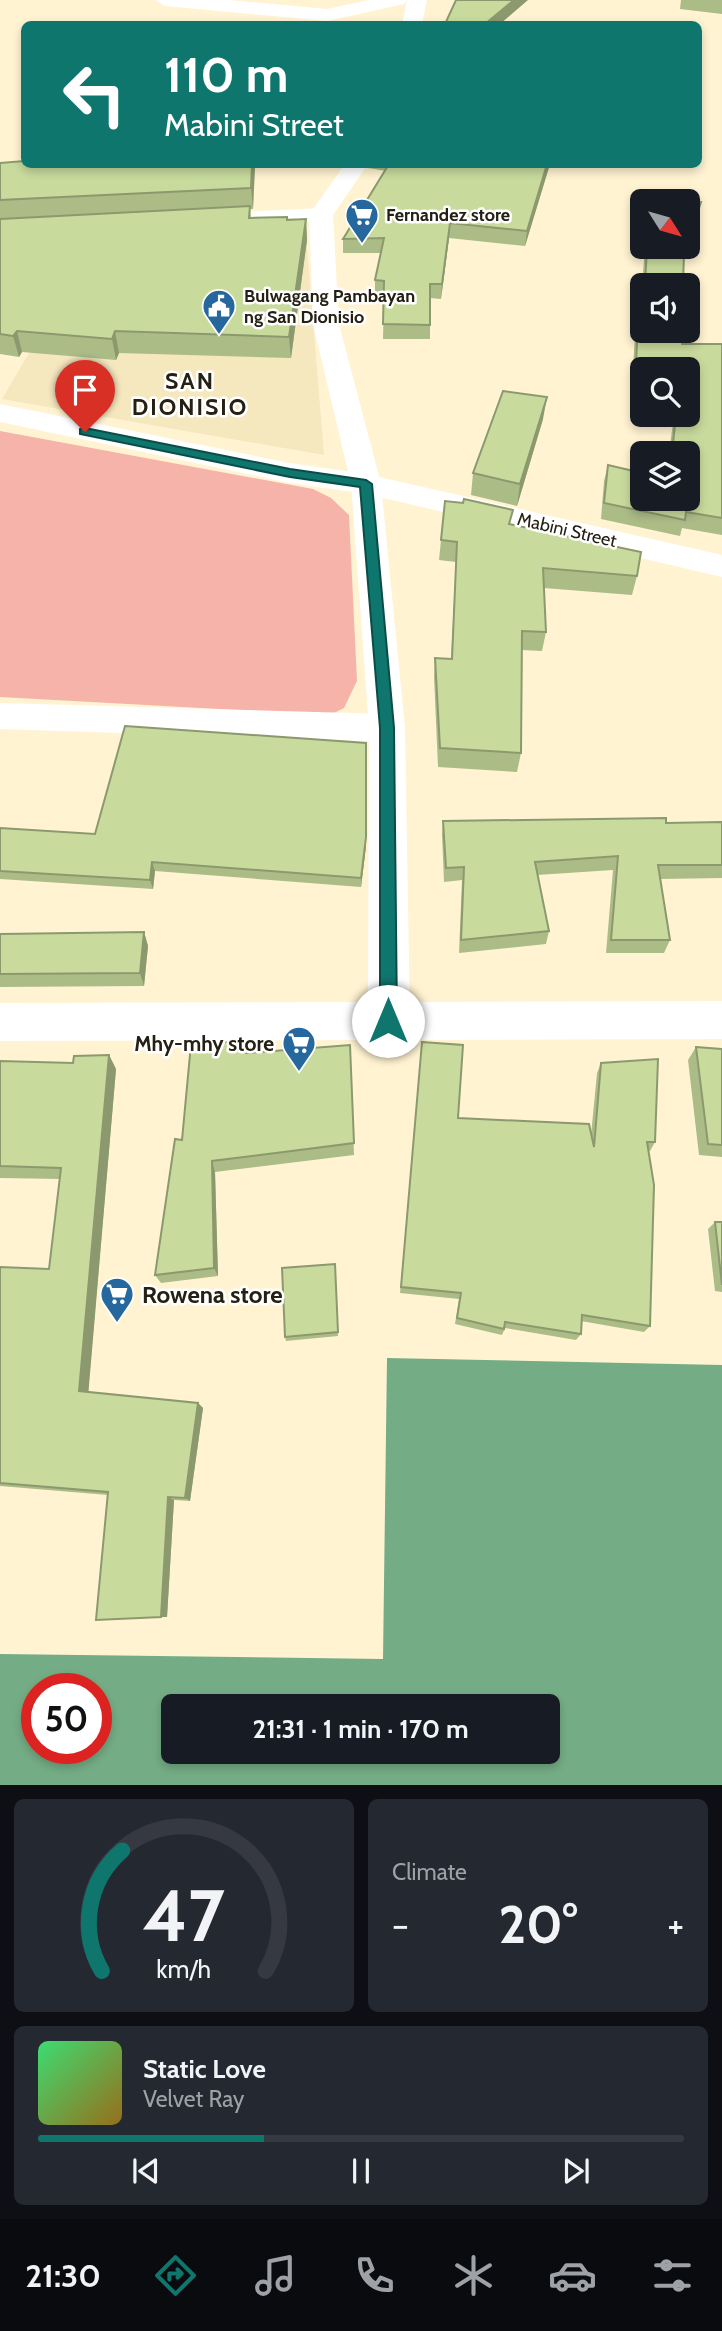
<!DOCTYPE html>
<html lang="en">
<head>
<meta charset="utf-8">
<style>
  :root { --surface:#171b24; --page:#242831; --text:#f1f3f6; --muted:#9ea1a6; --line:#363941; --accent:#0f766e }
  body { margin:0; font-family:Cabin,sans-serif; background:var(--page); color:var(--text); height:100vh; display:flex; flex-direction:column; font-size:26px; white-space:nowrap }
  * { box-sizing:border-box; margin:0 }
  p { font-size:23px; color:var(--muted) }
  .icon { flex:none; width:38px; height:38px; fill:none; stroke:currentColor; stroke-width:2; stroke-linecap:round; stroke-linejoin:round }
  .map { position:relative; height:1785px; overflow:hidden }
  .side { display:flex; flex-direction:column; gap:14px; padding:14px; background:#0d0f14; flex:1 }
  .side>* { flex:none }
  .banner { position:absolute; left:21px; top:21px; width:681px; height:147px; border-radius:10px; box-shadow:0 4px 10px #0003; background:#0f766e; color:#fff; overflow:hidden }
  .needle { width:46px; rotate:127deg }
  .buttons { position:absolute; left:630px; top:189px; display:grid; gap:14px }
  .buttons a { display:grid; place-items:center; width:70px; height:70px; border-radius:10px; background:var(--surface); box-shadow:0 4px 10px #0003; font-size:35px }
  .speed { position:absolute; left:21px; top:1673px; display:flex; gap:14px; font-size:35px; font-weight:700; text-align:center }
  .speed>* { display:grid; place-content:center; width:91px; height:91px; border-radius:50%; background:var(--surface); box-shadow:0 4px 10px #0003; line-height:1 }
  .speed .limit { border:10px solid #d22; background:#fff; color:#111 }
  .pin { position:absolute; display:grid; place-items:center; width:60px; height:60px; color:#fff; margin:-72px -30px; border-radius:50% 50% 50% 0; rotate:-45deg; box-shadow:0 0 7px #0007 }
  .pin .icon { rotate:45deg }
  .me { position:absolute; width:77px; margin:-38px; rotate:0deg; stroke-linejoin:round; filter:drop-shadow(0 0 5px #0008) }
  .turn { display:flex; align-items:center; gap:24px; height:147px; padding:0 28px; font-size:32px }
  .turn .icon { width:91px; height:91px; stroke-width:2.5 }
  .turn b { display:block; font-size:49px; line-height:60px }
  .big { font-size:52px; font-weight:800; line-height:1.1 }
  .side .card { flex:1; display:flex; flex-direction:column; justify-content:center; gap:10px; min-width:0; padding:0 24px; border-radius:10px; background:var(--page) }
  .side .dial { align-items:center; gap:0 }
  .dial svg { height:182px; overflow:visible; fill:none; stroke:var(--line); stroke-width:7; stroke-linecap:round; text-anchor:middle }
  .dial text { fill:var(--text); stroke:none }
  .song { display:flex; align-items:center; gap:21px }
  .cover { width:84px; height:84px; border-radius:10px; background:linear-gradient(135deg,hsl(140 70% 55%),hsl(40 70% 35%)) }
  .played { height:7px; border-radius:4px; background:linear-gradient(90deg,var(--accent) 35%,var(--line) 35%) }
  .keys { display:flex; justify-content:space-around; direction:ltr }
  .heat { display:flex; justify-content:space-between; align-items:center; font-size:38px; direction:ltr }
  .side .tiles { flex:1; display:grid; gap:14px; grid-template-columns:1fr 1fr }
  .card:last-child { grid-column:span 2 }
  .trip { position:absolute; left:161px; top:1694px; width:399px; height:70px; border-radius:10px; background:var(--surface); box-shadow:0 4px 10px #0003; font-weight:800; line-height:70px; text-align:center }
  .tabs { display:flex; height:112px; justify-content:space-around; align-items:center; background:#090b0e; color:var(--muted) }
  .tabs .icon { width:49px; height:49px }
  .tabs .selected { color:var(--accent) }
  .tabs b { font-size:32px; color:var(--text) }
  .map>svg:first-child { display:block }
  .built { fill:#f5e7be }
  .green { fill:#f5b3a9 }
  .water { fill:#74ad85; fill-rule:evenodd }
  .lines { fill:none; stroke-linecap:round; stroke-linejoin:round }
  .minor { fill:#fff; fill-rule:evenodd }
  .tertiary { fill:#fff; fill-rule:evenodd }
  .secondary { fill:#fff; fill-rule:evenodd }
  .wall { fill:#acbc87 }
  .shaded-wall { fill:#8c996e }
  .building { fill:#c8db9d; stroke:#8c996e; stroke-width:2 }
  .route { fill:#0f766e; stroke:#0a4d48; stroke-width:2 }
  .labels { text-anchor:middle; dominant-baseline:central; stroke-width:5; stroke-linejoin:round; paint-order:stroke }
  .far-poi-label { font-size:18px; font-weight:bold; fill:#252014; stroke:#fff; text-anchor:start }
  .far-street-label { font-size:18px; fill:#252014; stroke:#fff }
  .poi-label { font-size:21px; font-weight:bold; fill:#252014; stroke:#fff; text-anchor:end }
  .far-district-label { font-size:23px; font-weight:bold; letter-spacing:2px; fill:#252014; stroke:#fff }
  .near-poi-label { font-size:24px; font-weight:bold; fill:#252014; stroke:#fff; text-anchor:start }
</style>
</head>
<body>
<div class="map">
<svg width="722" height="1785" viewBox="0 0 722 1785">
  <rect width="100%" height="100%" fill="#fff3d2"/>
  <!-- built -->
  <path class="built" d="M305,223L324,455L2,399L99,233Z"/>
  <!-- green -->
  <path class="green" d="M0,431L313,489L331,498L349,515L357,681L344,708L330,715L0,697Z"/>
  <!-- water -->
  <path class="water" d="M387,1358L722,1365V1785H0V1654L383,1659ZM37,1689H96V1748H37ZM173,1706H548V1752H173Z"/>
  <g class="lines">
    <!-- minor -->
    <path class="minor" d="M155,0H229L327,9L369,0H407L404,4L327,21L165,6Z
      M321,208L330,210L333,215L330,220L236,226L227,224L224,219L227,214L236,212Z
      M0,703L387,714L399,718L405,728L399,738L387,742L0,729Z
      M722,1001V1039L389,1040L374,1034L368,1021L374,1008L389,1002Z"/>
    <!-- tertiary -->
    <path class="tertiary" d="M0,404L290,463L366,474L722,555V577L366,494L290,483L0,422Z"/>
    <!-- secondary -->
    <path class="secondary" d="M407,0H427L422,24H402Z
      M345,164H368L333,215L339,324L381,484L405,728L410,1021L404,1034L389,1040L0,1041V1003L368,1002L369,728L351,484L313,324L309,215Z"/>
  </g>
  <!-- wall -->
  <path class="wall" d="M681,0H722V14L680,9Z
    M0,163L24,164H254L253,209H250L251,218L306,219L307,240L291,358L119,353L116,360L22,352L19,357L0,354Z
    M368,164H550L525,246L449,238L441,299L430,298V339H383L384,295L375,294V280L381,253H343V239L386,171L368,168Z
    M697,218L684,258L683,285H642L645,247H688Z
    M642,285V331L682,344H722V535L682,528L680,536L601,519L604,481L608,465L688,499V453H669L674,415H688V369H642V402L631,401L636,318L639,302H641Z
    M543,419L517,506L471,495L473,473Z
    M511,524L637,576L632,595L544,588L546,632L542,651L522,650L521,753L517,772L438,767L434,677L435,658L451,659L456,562L439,560L441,540Z
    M443,821L666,823L722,822V878L660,879L670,940L664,953H606L613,870L537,875L549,931L546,944L459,953L462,880L444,882L442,835Z
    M0,828L95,834L366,846L361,887L155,871L153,889L0,879Z
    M144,932L148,946L144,986L0,987V934Z
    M422,1042L458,1118L591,1135L597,1073L601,1063L655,1142L650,1151H648L650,1326L644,1332L581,1321V1334L576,1340L505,1328L502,1335L455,1324L459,1299L400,1293Z
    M350,1045L354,1155L215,1172L218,1276L161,1283L155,1275L182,1140L249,1053Z
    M696,1047L722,1049V1157L699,1155L688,1060Z
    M109,1055L116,1069L88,1392L198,1403L203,1408L190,1501L174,1500L167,1617L108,1495L0,1486V1267L49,1269L60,1179L0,1178V1061L73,1063Z
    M715,1222H722V1292L715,1291L708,1229Z
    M335,1264L338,1336L286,1341L285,1337Z"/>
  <!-- shaded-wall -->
  <path class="shaded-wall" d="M514,0H528L500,24H485Z
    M252,164H254L255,169L253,209L251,188Z
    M547,164H550L525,246L527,231Z
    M701,202L697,218L680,270L686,247H688V243Z
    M306,219L307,240L291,358L289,337Z
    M450,223L449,238L441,299L442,284Z
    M17,331L22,352L19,357L13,336Z
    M115,331L119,353L116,360L112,339Z
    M547,397L543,419L517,506L520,484Z
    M366,837V846L361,887V878Z
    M152,862L155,871L153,889L150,880Z
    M144,932L148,946L144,986L140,973Z
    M109,1055L116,1069L88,1397L79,1391Z
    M212,1161L215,1172L218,1276L214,1268Z
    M198,1403L203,1408L190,1501L185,1498Z
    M168,1497L174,1500L167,1617H161Z"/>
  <!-- building -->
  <path class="building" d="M456,0H514L485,24H445Z
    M24,161V164H252L251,188L0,200V163Z
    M389,164H547L527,231L450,223L442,284H430V325L383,324L384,281L375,280L384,238L343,239Z
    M701,202L688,243V203Z
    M250,206L249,218L287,217V220L306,219L289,337L115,331L112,339L17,331L13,336L0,334V219Z
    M647,247H686L684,254L683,285H645Z
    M639,302H642V331H682V344H722V518L686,512L685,520L604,503L608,465L642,473V499H688V453H672L676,415H688V369H642V385L635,384Z
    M503,391L547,397L520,484L473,473Z
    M464,499L513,510L509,524L641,552L637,576L543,568L546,632L522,631L521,753L440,748L435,658L452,659L457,542L441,540L445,501L463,503Z
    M125,726L366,743V837L361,878L152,862L150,880L0,871V828L95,834Z
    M666,818V823L722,822V865H658L670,940H611L618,856L535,862L549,931L461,940L464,867L446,868L443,821Z
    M144,932L140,973L0,974V934Z
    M247,1041L246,1053L350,1045L354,1143L212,1161L214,1268L155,1275L175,1139L182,1140L191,1044Z
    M422,1042L463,1045L458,1118L589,1124L594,1147L601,1063L658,1059L655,1142H647L654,1185L650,1326L582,1315L581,1334L505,1322L504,1329L457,1318L461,1293L401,1287Z
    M696,1047L722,1049V1145L708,1144Z
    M109,1055L79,1391L198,1403L185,1498L168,1497L161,1617L96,1620L108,1492L0,1483V1267L49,1269L61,1168L0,1166V1061L73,1063L74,1056Z
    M715,1222H722V1285Z
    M335,1264L338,1332L285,1337L282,1268Z"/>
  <!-- route -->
  <path class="route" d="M85,428L290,469L366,480L372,484L394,728L397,1021L395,1027H382L380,1021V728L360,487L290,477L80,434V429Z"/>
  <!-- icons -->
  <defs>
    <symbol id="supermarket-pin" viewBox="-11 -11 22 30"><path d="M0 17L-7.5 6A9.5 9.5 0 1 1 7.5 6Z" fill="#26689e" stroke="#fff"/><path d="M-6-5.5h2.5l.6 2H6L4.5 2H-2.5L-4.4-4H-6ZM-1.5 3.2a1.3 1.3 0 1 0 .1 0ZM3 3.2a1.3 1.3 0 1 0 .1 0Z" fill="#fff"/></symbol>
    <symbol id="civic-pin" viewBox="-11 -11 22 30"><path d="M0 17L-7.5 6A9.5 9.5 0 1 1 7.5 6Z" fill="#26689e" stroke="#fff"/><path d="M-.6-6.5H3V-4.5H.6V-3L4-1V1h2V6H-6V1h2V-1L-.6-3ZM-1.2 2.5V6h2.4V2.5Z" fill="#fff"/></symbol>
  </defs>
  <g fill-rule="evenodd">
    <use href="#supermarket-pin" x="343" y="196" width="38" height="52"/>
    <use href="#civic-pin" x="200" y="287" width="38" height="52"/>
    <use href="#supermarket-pin" x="280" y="1024" width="38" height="52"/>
    <use href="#supermarket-pin" x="98" y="1275" width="38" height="52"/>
  </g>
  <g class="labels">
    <!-- far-poi labels -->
    <g class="far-poi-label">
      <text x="386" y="215">Fernandez store</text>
      <text x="244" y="296">Bulwagang Pambayan<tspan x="244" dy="21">ng San Dionisio</tspan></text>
    </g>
    <!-- far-street labels -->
    <g class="far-street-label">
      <text transform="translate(567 530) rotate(13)">Mabini Street</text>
    </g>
    <!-- poi labels -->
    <g class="poi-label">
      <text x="274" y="1043">Mhy-mhy store</text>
    </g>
    <!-- far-district labels -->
    <g class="far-district-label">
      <text x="190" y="381">SAN<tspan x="190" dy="26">DIONISIO</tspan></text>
    </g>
    <!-- near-poi labels -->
    <g class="near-poi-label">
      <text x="142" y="1294">Rowena store</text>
    </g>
  </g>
</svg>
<div class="buttons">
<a><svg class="needle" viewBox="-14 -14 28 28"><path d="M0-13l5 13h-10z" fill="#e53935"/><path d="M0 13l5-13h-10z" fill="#9ea1a6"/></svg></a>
<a><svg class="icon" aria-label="sound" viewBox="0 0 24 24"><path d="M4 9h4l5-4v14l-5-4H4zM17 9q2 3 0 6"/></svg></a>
<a><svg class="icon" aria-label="search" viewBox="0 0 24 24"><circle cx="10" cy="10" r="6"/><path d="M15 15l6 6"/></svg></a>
<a><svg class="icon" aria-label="layers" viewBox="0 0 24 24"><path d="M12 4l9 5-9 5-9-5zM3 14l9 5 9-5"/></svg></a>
</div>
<div class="speed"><div class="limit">50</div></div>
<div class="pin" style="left:85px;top:432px;background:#d93025"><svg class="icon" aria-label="arrive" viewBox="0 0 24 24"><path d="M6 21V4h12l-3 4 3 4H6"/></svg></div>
<svg class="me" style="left:388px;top:1021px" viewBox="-20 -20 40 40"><circle r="19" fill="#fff"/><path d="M0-13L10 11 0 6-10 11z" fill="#0f766e"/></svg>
<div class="trip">21:31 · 1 min · 170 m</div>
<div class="banner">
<div class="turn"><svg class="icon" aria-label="left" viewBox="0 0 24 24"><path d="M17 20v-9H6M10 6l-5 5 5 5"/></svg><div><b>110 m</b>Mabini Street</div></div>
</div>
</div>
<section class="side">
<div class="tiles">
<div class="card dial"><svg viewBox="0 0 100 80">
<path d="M14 69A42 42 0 1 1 86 69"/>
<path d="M14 69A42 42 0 0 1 23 16" stroke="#0f766e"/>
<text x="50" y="56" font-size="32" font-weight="700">47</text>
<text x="50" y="72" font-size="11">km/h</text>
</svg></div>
<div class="card"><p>Climate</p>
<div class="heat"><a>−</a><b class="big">20°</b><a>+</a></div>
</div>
<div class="card">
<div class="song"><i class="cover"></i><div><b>Static Love</b><p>Velvet Ray</p></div></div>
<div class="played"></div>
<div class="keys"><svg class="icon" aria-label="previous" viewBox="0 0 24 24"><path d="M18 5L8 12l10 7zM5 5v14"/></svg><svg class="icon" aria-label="pause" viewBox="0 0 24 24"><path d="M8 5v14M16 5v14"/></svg><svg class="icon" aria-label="next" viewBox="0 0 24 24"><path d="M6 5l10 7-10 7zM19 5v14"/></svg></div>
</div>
</div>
</section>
<nav class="tabs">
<b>21:30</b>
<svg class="icon selected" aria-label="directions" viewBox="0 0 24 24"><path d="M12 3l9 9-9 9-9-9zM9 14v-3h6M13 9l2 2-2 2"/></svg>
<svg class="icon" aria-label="music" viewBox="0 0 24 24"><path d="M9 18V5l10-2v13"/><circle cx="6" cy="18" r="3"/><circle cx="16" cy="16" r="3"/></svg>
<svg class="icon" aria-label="phone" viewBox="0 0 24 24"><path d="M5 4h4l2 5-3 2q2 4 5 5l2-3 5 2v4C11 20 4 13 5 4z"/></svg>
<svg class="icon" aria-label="climate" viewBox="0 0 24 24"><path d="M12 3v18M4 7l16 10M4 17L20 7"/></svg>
<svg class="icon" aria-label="car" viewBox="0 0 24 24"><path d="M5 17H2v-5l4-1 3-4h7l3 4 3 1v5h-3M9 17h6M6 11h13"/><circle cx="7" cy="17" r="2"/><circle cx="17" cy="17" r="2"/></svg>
<svg class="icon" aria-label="filters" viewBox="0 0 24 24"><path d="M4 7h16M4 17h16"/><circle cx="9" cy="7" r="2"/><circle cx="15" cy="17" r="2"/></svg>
</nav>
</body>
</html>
